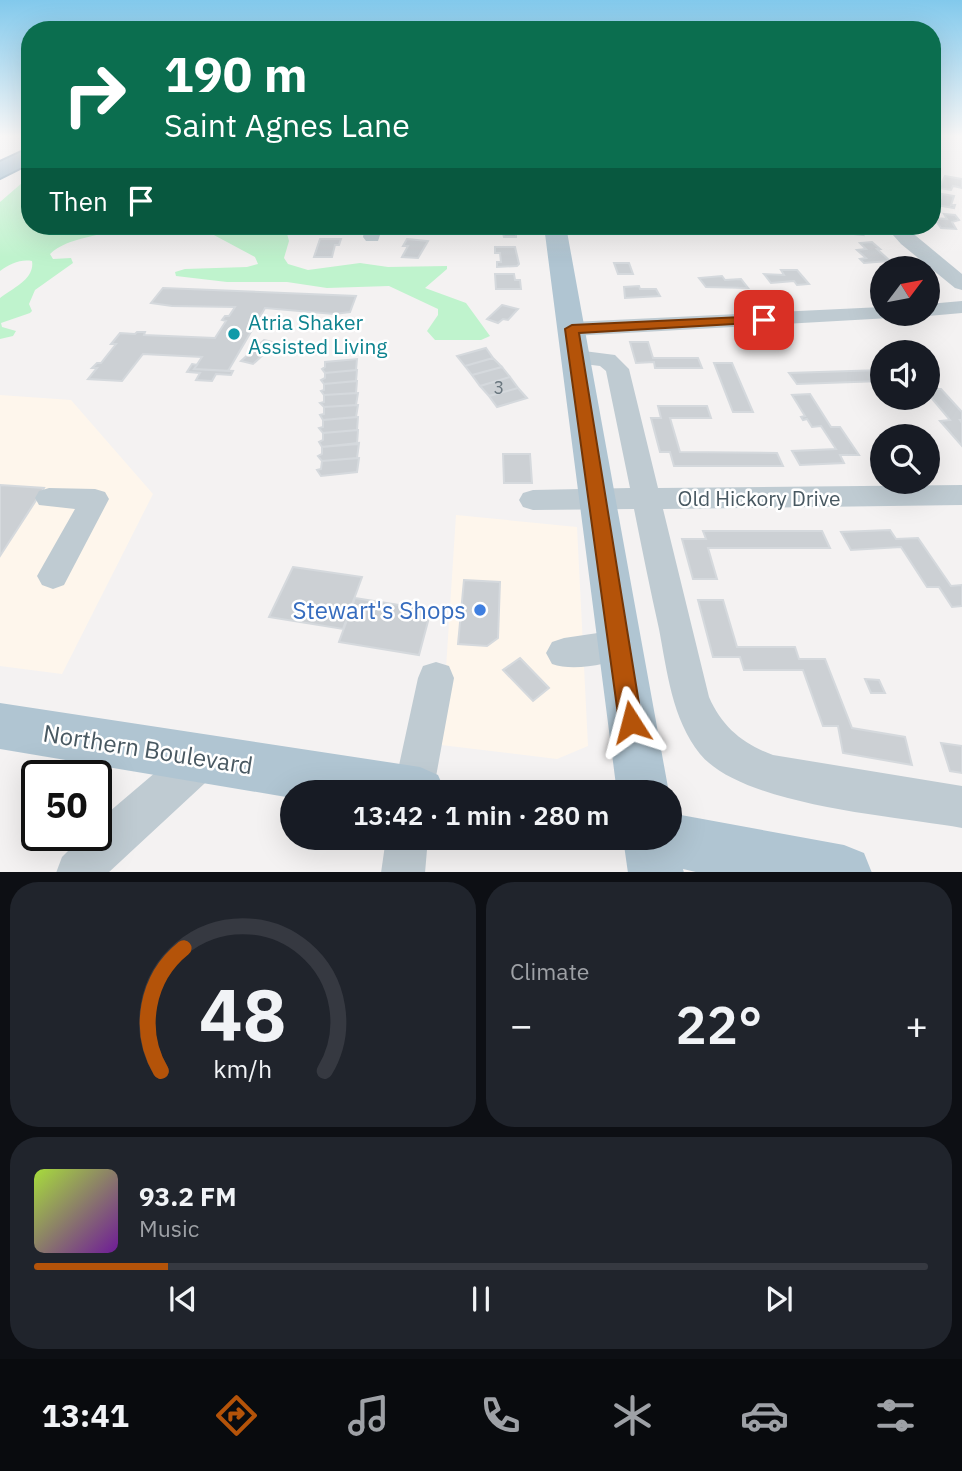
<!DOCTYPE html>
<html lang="en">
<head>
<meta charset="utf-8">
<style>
  :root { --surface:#171b24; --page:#20242c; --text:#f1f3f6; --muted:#9ea1a6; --line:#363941; --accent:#b45309 }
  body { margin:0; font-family:"IBM Plex Sans",sans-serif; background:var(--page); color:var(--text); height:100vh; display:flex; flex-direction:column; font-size:26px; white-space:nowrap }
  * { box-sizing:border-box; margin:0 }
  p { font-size:23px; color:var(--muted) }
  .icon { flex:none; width:38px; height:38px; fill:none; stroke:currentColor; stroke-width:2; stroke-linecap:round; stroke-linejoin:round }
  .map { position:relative; height:872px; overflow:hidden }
  .side { display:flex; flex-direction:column; gap:10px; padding:10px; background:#0d0f14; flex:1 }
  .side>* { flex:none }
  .banner { position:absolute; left:21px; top:21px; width:920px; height:214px; border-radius:28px; box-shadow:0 7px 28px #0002; background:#0b6e4f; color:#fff; overflow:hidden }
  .needle { width:46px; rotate:58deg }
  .buttons { position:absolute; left:870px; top:256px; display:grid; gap:14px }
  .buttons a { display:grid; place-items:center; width:70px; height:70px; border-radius:50%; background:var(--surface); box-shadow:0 7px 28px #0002; font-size:35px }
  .speed { position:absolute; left:21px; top:760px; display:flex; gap:14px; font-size:35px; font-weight:700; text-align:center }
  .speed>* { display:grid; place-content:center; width:91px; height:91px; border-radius:50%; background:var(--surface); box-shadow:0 7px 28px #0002; line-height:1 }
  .speed .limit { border:4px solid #111; border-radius:10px; background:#fff; color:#111 }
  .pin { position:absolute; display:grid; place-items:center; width:60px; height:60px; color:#fff; margin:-30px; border-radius:14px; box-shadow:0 4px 10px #0006 }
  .me { position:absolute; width:77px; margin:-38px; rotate:351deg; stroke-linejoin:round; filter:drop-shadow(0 0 5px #0008) }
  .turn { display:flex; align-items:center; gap:24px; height:147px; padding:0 28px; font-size:32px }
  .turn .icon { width:91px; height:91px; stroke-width:2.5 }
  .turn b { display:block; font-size:49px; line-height:60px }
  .then { display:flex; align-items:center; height:66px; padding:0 28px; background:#0003; gap:14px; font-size:26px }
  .big { font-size:52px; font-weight:600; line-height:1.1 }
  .side .widget { flex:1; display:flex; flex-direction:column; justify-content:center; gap:10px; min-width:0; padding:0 24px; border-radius:28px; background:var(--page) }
  .side .dial { align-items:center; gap:0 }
  .dial svg { height:182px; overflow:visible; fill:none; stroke:var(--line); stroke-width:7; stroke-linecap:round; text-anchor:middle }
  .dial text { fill:var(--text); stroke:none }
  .song { display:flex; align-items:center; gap:21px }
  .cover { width:84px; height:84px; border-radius:10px; background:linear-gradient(135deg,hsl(80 70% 55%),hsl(280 70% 35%)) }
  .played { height:7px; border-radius:4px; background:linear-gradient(90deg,var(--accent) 15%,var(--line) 15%) }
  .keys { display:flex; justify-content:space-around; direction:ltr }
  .heat { display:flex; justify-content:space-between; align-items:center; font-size:38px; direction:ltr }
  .side .tiles { flex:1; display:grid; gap:10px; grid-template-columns:1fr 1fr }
  .widget:last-child { grid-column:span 2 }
  .trip { position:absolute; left:280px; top:780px; width:402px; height:70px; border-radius:35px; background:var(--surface); box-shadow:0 7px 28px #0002; font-weight:600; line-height:70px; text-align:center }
  .tabs { display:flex; height:112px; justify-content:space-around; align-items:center; background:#090b0e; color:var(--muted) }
  .tabs .icon { width:49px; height:49px }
  .tabs .active { color:var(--accent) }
  .tabs b { font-size:32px; color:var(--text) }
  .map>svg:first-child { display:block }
  .commercial { fill:#fef6ec }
  .green { fill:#bff3cd }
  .building { fill:#ccd0d4; stroke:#d5d9dd; stroke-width:2 }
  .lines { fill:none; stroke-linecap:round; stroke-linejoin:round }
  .highway-casing { stroke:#7296af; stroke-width:4 }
  .minor { fill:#bfcbd2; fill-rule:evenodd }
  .major { fill:#b0c5d2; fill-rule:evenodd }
  .highway { fill:#87abc3; fill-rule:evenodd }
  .route { fill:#b45309; stroke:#753606; stroke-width:2 }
  .culture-dot { fill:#0f9aa8; stroke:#fff; stroke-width:2.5 }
  .shop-dot { fill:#3f7fe0; stroke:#fff; stroke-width:2.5 }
  .labels { text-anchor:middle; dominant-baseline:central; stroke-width:5; stroke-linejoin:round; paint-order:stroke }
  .number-label { font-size:18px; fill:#69767e }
  .culture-label { font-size:21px; fill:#0d838f; stroke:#fff; text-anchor:start }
  .street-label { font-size:21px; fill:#485861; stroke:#fff }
  .near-shop-label { font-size:24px; fill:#366cbe; stroke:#fff; text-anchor:end }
  .near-street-label { font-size:24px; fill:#485861; stroke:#fff }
</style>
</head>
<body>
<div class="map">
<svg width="962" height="873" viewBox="0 0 962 873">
  <rect width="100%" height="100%" fill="#f4f2f2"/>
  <!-- commercial -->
  <path class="commercial" d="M0,395L71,400L153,494L62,674L0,666Z
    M456,515L577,527L588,746L557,759L441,745Z"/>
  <!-- green -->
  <path class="green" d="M30,176V226H126C102,237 69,236 50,254L53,259L71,258L73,263L35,290L29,304L32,311L30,313L1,323L2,327L16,331L13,336L0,339V298C13,288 35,279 32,261C20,259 10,264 0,271V202Z
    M210,226H285L289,241L284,258L288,264L308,270L360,263L388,267L447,266V269L425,288L466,303L490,336L481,340H435L427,331L438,315V309L389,286L327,288L287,282H227L176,276L175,272L185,269L247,267L258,264L255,257L212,234Z"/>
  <!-- building -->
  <path class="building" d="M945,176L962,179V188L953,186L951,190L939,188Z
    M942,194L954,196L951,205H955L954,208L936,205L937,197L941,198Z
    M944,214L955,215L959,220L952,222L956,229L941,228L934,218L947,219Z
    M324,226H340L344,227L343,233H322Z
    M404,226H425V231H403Z
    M501,226H516V237H504Z
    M661,226H714L715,227L710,228L712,230L702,228L680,231L678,228H663Z
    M823,226L857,227L863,235L826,231Z
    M320,239H341L339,245H335L332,257H314Z
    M407,239L428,241L418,258L402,257L408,246H403Z
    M872,242L880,249H877L890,261L864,263L860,259L866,258L857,250L866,249L860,243Z
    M495,247H515L519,264L517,266L497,267V262H501L500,253H495Z
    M614,263H629L633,274H618Z
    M781,270H797L809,284L797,285L794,281L771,283L764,274L784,275Z
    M495,274H514L515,280H520L521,289H496Z
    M722,276L725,280L741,279L748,288L706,287L699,278Z
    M639,286L640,289H656L660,296L625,298L624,287Z
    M163,288L356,296L350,312L334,314L265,308L228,371L194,369L202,357L143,354L122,381L88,379L97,368H92L97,363H101L116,344H111L120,333L135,334L137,332H145L144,335L215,338L226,321L222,320L225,316H229L235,307L172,306L151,303Z
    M502,305L518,309L508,320L503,319L498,323L487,319Z
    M264,340L276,343L253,364L241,361Z
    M630,342H648L653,358H698L702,368H655L654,362L636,363Z
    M486,348L493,358L465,366L457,356Z
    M493,358L502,367L472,375L465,366Z
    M357,359L356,370L325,373L322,369L325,367V362Z
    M714,363H732L753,412H733Z
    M192,364L197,365L194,369L233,371L231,375L216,374L212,381L196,380L200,373L187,372Z
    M502,367L510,377L480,386L472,375Z
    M357,370L356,381L324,384L321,380L325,378V373Z
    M882,370V381L797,384L789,373Z
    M510,377L518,388L489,396L480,386Z
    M357,381L356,393L324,395L321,391L324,390V384Z
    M518,388L527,398L497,407L489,396Z
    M928,389H941L962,412V420H960L962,423V446L940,421L950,420L928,394Z
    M358,393L356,405L324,407L320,403L324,402V395Z
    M810,394L831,427H840L859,455H840L844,463L800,465L792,451L836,449L821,426L812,427L807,419L803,420L801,417L805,416L792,395Z
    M358,405L356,417L323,420L320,415L324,414V407Z
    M658,406H707L711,418H670L680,452L777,453L783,466H674L670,452H660L651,418H661Z
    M358,417L357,430L323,433L319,428L323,427V420Z
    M358,430L357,444L322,447L319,442L323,440V433Z
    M359,443L357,458L322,461L318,456L322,454V447Z
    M503,454H530L532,483H504Z
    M359,458L357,472L321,476L317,470L321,469L322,461Z
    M0,485L44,488L0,556Z
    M890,530L896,539L918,538L951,586L962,585V606L952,607L939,587H927L901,547L851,550L841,532Z
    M703,531H822L830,548H708L717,579H693L682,539H706Z
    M293,567L362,577L343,629L269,617Z
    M464,580L500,582L498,638L487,646L458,644Z
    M355,598L431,610L419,655L339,642Z
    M698,600H723L737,647H795L799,659H825L852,728L905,737L912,765L843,753L838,726H823L803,670H744L740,657H713Z
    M520,658L549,688L533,701L503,670Z
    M865,679L879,680L885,693H871Z
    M941,743L962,746V773L950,771Z"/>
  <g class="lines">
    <defs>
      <path id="highway" d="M30,148V163L0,178V162Z"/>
    </defs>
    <!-- highway casing -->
    <use href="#highway" class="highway-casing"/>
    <!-- minor -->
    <path class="minor" d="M365,226H383L378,241H366L363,237Z
      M885,226H904L962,274V290L955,288L901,244Z
      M962,301V313L928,316L920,313H928V304Z
      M882,307V313H892L890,318L572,336L564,334L561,329L564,324L572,322Z
      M576,350L615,355L629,369L658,488L962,485V505L663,509L709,697C722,727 743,744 773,755L962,786V828C895,816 743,806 700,754C672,719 667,671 659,629C650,589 642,549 634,509L533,510L523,507L519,500L523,493L533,490L630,488L606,371L600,366L568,362L564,357L568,352Z
      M49,488L95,489L105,492L109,499L64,585L53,589L42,585L37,576L75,509L39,505L35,498L39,491Z
      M618,630L630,634L635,645L630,656C608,664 574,672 552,664L546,653L552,642L564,638Z
      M436,662L449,666L454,678L433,793H393L418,678L423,666Z
      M204,738L218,743L224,757L218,771L108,873H56L62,857L84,835H96V823L190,743Z
      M386,838H428L425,873H381Z"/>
    <!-- major -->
    <path class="major" d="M544,226H566L669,793H617Z
      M0,703L420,767L438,775L446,793H292V798L0,749Z
      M670,813L844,845L864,853L872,873H700L683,869L684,873H628L623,838H670Z"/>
    <!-- highway -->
    <use href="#highway" class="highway"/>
  </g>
  <!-- sky -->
  <linearGradient id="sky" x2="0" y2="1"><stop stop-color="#82c9ec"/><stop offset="0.53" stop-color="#faf9f9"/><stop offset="1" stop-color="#faf9f9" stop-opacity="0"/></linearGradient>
  <rect width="962" height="257" fill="url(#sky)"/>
  <!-- route -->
  <path class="route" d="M764,316L769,317V322L579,333L642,722L639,730L631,733L622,730L619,722L565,329L572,325Z"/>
  <!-- markers -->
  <circle class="culture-dot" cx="234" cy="334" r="7"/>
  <circle class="shop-dot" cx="480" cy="610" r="7"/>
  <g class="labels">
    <!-- number labels -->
    <g class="number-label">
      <text x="499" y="387">3</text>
    </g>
    <!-- culture labels -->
    <g class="culture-label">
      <text x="248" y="322">Atria Shaker<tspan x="248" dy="24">Assisted Living</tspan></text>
    </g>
    <!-- street labels -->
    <g class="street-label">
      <text x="759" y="498">Old Hickory Drive</text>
    </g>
    <!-- near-shop labels -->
    <g class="near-shop-label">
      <text x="466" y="610">Stewart's Shops</text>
    </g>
    <!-- near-street labels -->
    <g class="near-street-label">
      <text transform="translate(148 749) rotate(9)">Northern Boulevard</text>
    </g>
  </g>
</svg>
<div class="buttons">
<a><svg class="needle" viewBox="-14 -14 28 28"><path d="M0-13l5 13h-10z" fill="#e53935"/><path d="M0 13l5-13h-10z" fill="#9ea1a6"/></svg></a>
<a><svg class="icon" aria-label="sound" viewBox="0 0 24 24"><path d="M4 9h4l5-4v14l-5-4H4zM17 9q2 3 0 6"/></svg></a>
<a><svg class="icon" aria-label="search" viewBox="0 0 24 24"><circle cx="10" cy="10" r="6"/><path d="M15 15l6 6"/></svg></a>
</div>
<div class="speed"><div class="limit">50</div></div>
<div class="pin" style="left:764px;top:320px;background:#d93025"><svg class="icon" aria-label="arrive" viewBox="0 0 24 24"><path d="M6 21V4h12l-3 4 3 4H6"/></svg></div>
<svg class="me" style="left:631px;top:722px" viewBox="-20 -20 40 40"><path d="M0-17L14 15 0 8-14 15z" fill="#b45309" stroke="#fff" stroke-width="4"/></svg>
<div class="trip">13:42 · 1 min · 280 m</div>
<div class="banner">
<div class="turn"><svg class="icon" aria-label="right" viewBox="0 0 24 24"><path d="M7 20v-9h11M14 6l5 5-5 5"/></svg><div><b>190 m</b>Saint Agnes Lane</div></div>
<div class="then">Then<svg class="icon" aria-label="arrive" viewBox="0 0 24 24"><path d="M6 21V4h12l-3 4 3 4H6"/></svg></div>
</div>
</div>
<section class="side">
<div class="tiles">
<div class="widget dial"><svg viewBox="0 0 100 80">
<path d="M14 69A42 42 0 1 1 86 69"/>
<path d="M14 69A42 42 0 0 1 24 15" stroke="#b45309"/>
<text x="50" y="56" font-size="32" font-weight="700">48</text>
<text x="50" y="72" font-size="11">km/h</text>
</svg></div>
<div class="widget"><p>Climate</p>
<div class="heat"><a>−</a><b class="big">22°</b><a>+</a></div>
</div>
<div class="widget">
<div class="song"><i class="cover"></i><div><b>93.2 FM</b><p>Music</p></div></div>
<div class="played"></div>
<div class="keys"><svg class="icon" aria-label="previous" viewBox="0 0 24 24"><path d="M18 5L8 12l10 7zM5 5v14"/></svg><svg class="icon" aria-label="pause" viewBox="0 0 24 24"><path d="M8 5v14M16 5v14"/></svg><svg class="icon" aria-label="next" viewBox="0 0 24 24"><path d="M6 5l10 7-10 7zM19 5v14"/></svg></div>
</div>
</div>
</section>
<nav class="tabs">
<b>13:41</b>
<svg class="icon active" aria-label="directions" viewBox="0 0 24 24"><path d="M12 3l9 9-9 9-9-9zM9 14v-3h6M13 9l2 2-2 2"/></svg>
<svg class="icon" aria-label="music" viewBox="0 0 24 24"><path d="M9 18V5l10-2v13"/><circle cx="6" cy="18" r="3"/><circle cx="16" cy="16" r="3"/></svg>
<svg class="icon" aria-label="phone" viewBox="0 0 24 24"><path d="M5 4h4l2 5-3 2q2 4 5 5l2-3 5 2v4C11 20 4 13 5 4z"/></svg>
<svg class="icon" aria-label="climate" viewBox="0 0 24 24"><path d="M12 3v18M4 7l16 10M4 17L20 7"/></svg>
<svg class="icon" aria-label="car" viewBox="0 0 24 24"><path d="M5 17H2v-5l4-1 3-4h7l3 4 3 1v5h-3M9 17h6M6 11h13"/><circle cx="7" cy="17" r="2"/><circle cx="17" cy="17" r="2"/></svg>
<svg class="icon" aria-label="filters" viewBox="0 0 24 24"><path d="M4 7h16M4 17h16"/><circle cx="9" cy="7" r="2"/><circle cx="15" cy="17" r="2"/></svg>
</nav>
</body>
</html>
